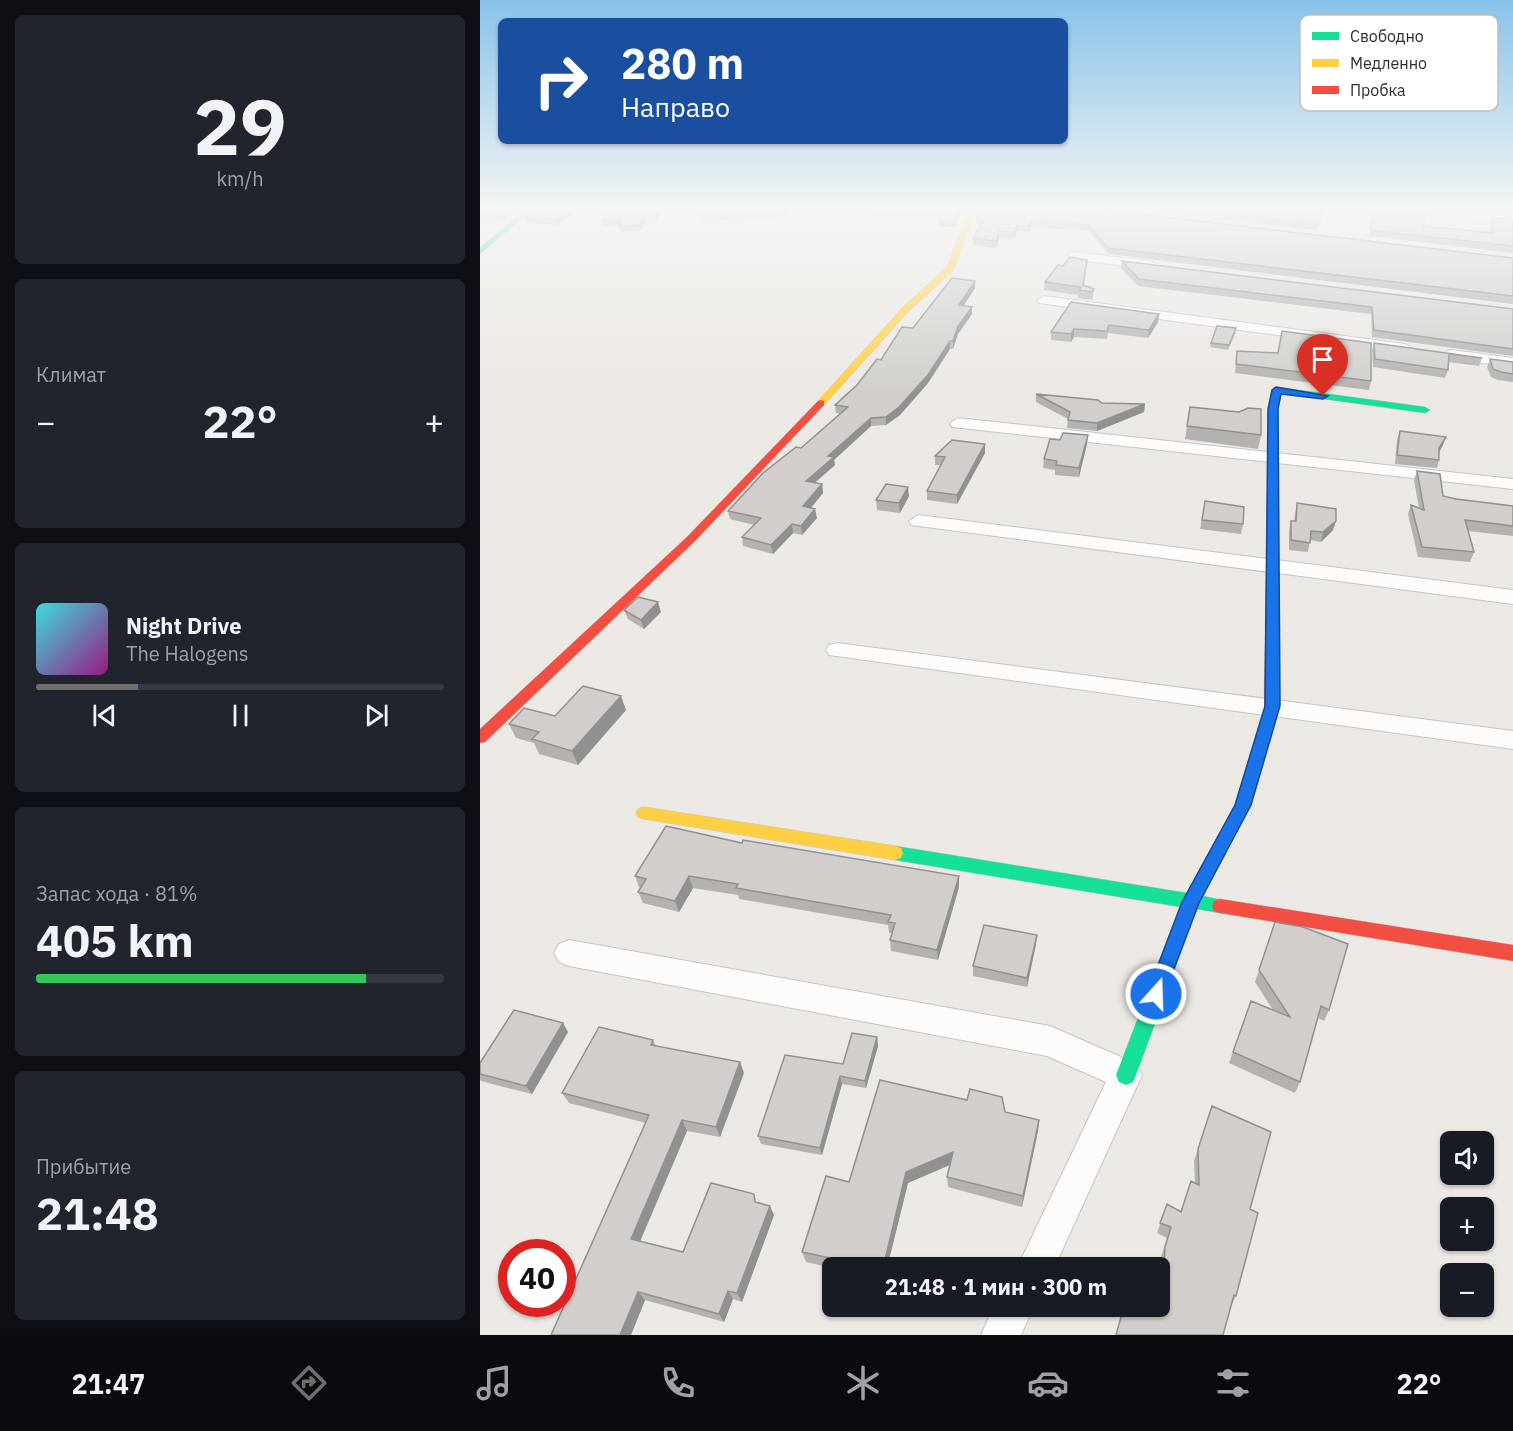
<!DOCTYPE html>
<html lang="ru">
<head>
<meta charset="utf-8">
<style>
  :root { --surface:#171b24; --page:#20242c; --text:#f1f3f6; --muted:#9ea1a6; --line:#363941; --accent:#706f6e }
  body { margin:0; font-family:"IBM Plex Sans",sans-serif; background:var(--page); color:var(--text); height:100vh; display:flex; flex-direction:column; font-size:22px; white-space:nowrap }
  * { box-sizing:border-box; margin:0 }
  p { font-size:20px; color:var(--muted) }
  .icon { flex:none; width:33px; height:33px; fill:none; stroke:currentColor; stroke-width:2; stroke-linecap:round; stroke-linejoin:round }
  .map { position:relative; flex:1; overflow:hidden }
  .details { display:flex; flex-direction:column; gap:15px; padding:15px; background:#0d0f14; width:480px }
  .details>* { flex:none }
  .guide { position:absolute; left:18px; top:18px; width:570px; height:126px; border-radius:9px; box-shadow:0 2px 4px #0004; background:#1a4fa0; color:#fff; overflow:hidden }
  .controls { position:absolute; left:960px; top:1131px; display:grid; gap:12px }
  .controls a { display:grid; place-items:center; width:54px; height:54px; border-radius:9px; background:var(--surface); box-shadow:0 2px 4px #0004; font-size:30px }
  .speed { position:absolute; left:18px; top:1239px; display:flex; gap:12px; font-size:30px; font-weight:700; text-align:center }
  .speed>* { display:grid; place-content:center; width:78px; height:78px; border-radius:50%; background:var(--surface); box-shadow:0 2px 4px #0004; line-height:1 }
  .speed .limit { border:9px solid #d22; background:#fff; color:#111 }
  .pin { position:absolute; display:grid; place-items:center; width:51px; height:51px; color:#fff; margin:-62px -26px; border-radius:50% 50% 50% 0; rotate:-45deg; box-shadow:0 0 6px #0007 }
  .pin .icon { rotate:45deg }
  .me { position:absolute; width:66px; margin:-33px; rotate:20deg; stroke-linejoin:round; filter:drop-shadow(0 0 4px #0008) }
  .turn { display:flex; align-items:center; gap:21px; height:126px; padding:0 24px; font-size:27px }
  .turn .icon { width:78px; height:78px; stroke-width:2.5 }
  .turn b { display:block; font-size:42px; line-height:51px }
  .big { font-size:45px; font-weight:700; line-height:1.1 }
  .details .card { flex:1; display:flex; flex-direction:column; justify-content:center; gap:9px; min-width:0; padding:0 21px; border-radius:9px; background:var(--page) }
  .details .dial { align-items:center; gap:0 }
  .dial b { font-size:78px; line-height:1 }
  .song { display:flex; align-items:center; gap:18px }
  .cover { width:72px; height:72px; border-radius:9px; background:linear-gradient(135deg,hsl(180 70% 55%),hsl(310 70% 35%)) }
  .played { height:6px; border-radius:3px; background:linear-gradient(90deg,var(--accent) 25%,var(--line) 25%) }
  .keys { display:flex; justify-content:space-around; direction:ltr }
  .heat { display:flex; justify-content:space-between; align-items:center; font-size:33px; direction:ltr }
  .charge { height:9px; border-radius:4px; background:linear-gradient(90deg,#34c759 81%,var(--line) 0) }
  .trip { position:absolute; left:342px; top:1257px; width:348px; height:60px; border-radius:9px; background:var(--surface); box-shadow:0 2px 4px #0004; font-weight:700; line-height:60px; text-align:center }
  .tab-bar { display:flex; height:96px; justify-content:space-around; align-items:center; background:#090b0e; color:var(--muted) }
  .tab-bar .icon { width:42px; height:42px }
  .tab-bar .active { color:var(--accent) }
  .tab-bar b { font-size:27px; color:var(--text) }
  main { display:flex; flex:1; min-height:0 }
  .map>svg:first-child { display:block }
  .lines { fill:none; stroke-linecap:round; stroke-linejoin:round }
  .street-casing { stroke:#c5c4c5; stroke-width:2 }
  .fast-casing { stroke:#c5c4c5; stroke-width:1 }
  .slow-casing { stroke:#c5c4c5; stroke-width:1 }
  .jam-casing { stroke:#c5c4c5; stroke-width:1 }
  .street { fill:#fcfcfb; fill-rule:evenodd }
  .fast { fill:#16e098; fill-rule:evenodd }
  .slow { fill:#ffcf43; fill-rule:evenodd }
  .jam { fill:#f24e42; fill-rule:evenodd }
  .wall { fill:#b4b1af }
  .shaded-wall { fill:#92908e }
  .building { fill:#d1cecb; stroke:#92908e; stroke-width:1.5 }
  .route { fill:#1a73e8; stroke:#114b97; stroke-width:1.5 }
  .key { fill:#fff; stroke:#c0c0c0; stroke-width:1.5 }
  .key-label { font-size:16px; fill:#2e2e2e }
</style>
</head>
<body>
<main>
<section class="details">
<div class="card dial"><b>29</b><p>km/h</p></div>
<div class="card"><p>Климат</p>
<div class="heat"><a>−</a><b class="big">22°</b><a>+</a></div>
</div>
<div class="card">
<div class="song"><i class="cover"></i><div><b>Night Drive</b><p>The Halogens</p></div></div>
<div class="played"></div>
<div class="keys"><svg class="icon" aria-label="previous" viewBox="0 0 24 24"><path d="M18 5L8 12l10 7zM5 5v14"/></svg><svg class="icon" aria-label="pause" viewBox="0 0 24 24"><path d="M8 5v14M16 5v14"/></svg><svg class="icon" aria-label="next" viewBox="0 0 24 24"><path d="M6 5l10 7-10 7zM19 5v14"/></svg></div>
</div>
<div class="card"><p>Запас хода · 81%</p><b class="big">405 km</b><div class="charge"></div></div>
<div class="card"><p>Прибытие</p><b class="big">21:48</b></div>
</section>
<div class="map">
<svg width="1033" height="1335" viewBox="0 0 1033 1335">
  <rect width="100%" height="100%" fill="#ece8e4"/>
  <g class="lines">
    <defs>
      <path id="street" d="M915,207H950L1033,216V224L921,210Z
        M593,252L671,261L677,265L671,269L589,259V253Z
        M564,296L925,344L932,348L925,352L559,303L557,300Z
        M972,350L1033,358V368L967,357L965,354L967,351Z
        M478,418L1033,479V489L472,427L470,423Z
        M438,515L1033,590V604L431,525L429,521Z
        M357,643L1033,731V749L349,655L346,650L349,645Z
        M89,940L570,1026L657,1064L662,1075L574,1268H537L626,1082L567,1056L89,966L79,962L74,953L79,944Z
        M514,1306H554L541,1335H501Z"/>
      <path id="fast" d="M48,207H55L0,254V248Z
        M797,387L945,407L950,410L945,413L801,393L798,409V452L793,455L788,452V409L792,390Z
        M791,704L796,705L798,709L771,805L723,896L746,901L748,906L746,911L740,913L717,909L656,1075L653,1082L646,1085L639,1082L636,1075L701,907L415,860L409,858L407,853L409,848L415,846L707,893L755,805L784,709L786,705Z"/>
      <path id="slow" d="M490,207H496L474,270L429,311L344,405H338V401L423,307L467,267Z
        M164,807L415,846L421,848L423,853L421,858L415,860L164,819L158,817L156,813L158,809Z"/>
      <path id="jam" d="M341,400L344,401V405L215,541L5,742L0,743V729L207,537L338,401Z
        M793,449L798,452V709L796,713H786L784,709L788,452Z
        M740,899L1033,945V961L740,913L734,911L732,906L734,901Z"/>
    </defs>
    <!-- street casing -->
    <use href="#street" class="street-casing"/>
    <!-- fast casing -->
    <use href="#fast" class="fast-casing"/>
    <!-- slow casing -->
    <use href="#slow" class="slow-casing"/>
    <!-- jam casing -->
    <use href="#jam" class="jam-casing"/>
    <!-- street -->
    <use href="#street" class="street"/>
    <!-- fast -->
    <use href="#fast" class="fast"/>
    <!-- slow -->
    <use href="#slow" class="slow"/>
    <!-- jam -->
    <use href="#jam" class="jam"/>
  </g>
  <!-- wall -->
  <path class="wall" d="M0,207H39L22,221L0,220Z
    M103,207L77,225L46,223L44,217Z
    M132,207H183L176,221H165L161,231L141,232L139,226L140,224L124,225Z
    M221,207H308L307,217L222,221L220,215L222,208Z
    M375,207H483L475,227H459L458,215L393,216V213H376Z
    M630,207H845L837,230Z
    M893,207L943,226L1010,233V223L1012,217L1033,220V253L889,236L891,216Z
    M1009,207H1033V214L1009,211Z
    M616,208L1033,258V304L629,254L608,231L552,227L549,232L537,231L534,239L519,238L516,248L493,245V238L500,226H497L496,220L556,210Z
    M607,260L604,285L614,289L613,297L612,300L598,298V295L564,290L565,282L583,266Z
    M642,261L1033,309V356L892,337L891,314L658,286L641,268Z
    M495,281V288L483,306L492,314L478,334L473,349H470L448,383L420,415L406,425L391,426L354,460L355,465L335,483L342,484L343,493L331,508L337,518L322,535L313,533L293,554L263,546L262,537L274,525L250,519L248,511L361,414L356,413L355,405L377,385L433,328Z
    M591,302L678,322L668,338L628,333L627,339L594,337L591,342L571,340V332Z
    M756,332L748,350L730,347L731,343Z
    M894,343L1002,358L999,366L968,362V370L965,378L893,367L892,351Z
    M757,351L891,381L889,390L755,373Z
    M1010,359L1033,362V382L1018,380L1011,377L1007,367Z
    M556,394L622,403L665,404L664,412L617,431L587,428L588,419L556,402Z
    M710,407L781,435L778,449L705,439Z
    M920,431L963,445L959,452V460L957,468L915,464L917,439Z
    M505,444V453L477,504L447,500V491L461,465H455V456Z
    M607,444L599,477L575,475V470L563,468L564,459Z
    M937,471L963,496L976,499L1033,506V536L988,531L994,552L990,562L938,557L928,514L931,505L939,508L934,480Z
    M429,496L420,513L397,510L396,500Z
    M725,501L763,524L761,534L720,529Z
    M817,503L853,530L841,542L830,540L828,552L809,550V530L811,521H814Z
    M144,610L181,612L164,629L148,619Z
    M146,710L98,765L59,754L54,743L36,738L29,724L75,716Z
    M262,843L479,887L458,960L411,951L410,940L412,933H409L408,925L259,899L258,895L213,888L199,912L163,903L158,892L160,888L159,887L155,876Z
    M795,922L849,1010L844,1021L838,1018L820,1082L815,1093L749,1063L771,1001L793,1010L775,982Z
    M556,944L547,987L493,976V966Z
    M83,1023L88,1032L52,1094L1,1081L0,1079V1063Z
    M397,1037L398,1046L386,1088L362,1084L342,1155L281,1144L278,1136L363,1064Z
    M173,1040L176,1046L264,1073L240,1137L207,1131L160,1242L203,1252L277,1203L294,1215L262,1302L253,1299L244,1322L165,1300L151,1335H71L166,1123L89,1103L82,1093Z
    M732,1106L770,1209L756,1296L751,1305L656,1310L680,1294L681,1257L687,1238L677,1233L687,1204L701,1211L715,1183L714,1161Z
    M525,1112L559,1120L558,1131L542,1207L468,1187L467,1177L470,1165L428,1183L407,1268H352V1289L348,1288L344,1278L348,1267L326,1262L322,1252L369,1182Z"/>
  <!-- shaded-wall -->
  <path class="shaded-wall" d="M30,207H39L22,221L20,215Z
    M93,207H103L77,225L75,219Z
    M179,207H183L176,221L175,215Z
    M480,207H483L475,227V220Z
    M164,215L165,221L161,231L159,225Z
    M143,217L145,223L124,225L123,219Z
    M552,221V227L549,232V226Z
    M537,225V231L534,239V232Z
    M519,231V238L516,248V241Z
    M495,281V288L479,313V305Z
    M492,307V314L478,334L473,349V341L478,326Z
    M679,314L678,322L668,338L669,330Z
    M594,329V337L591,342V334Z
    M470,341V349L448,383L420,415L406,425V417Z
    M665,404L664,412L617,431V423Z
    M391,418V426L354,460L355,465L327,489L326,481L348,456Z
    M608,435L607,444L599,477V468Z
    M966,437L963,445L957,456L959,448Z
    M505,444V453L477,504V495Z
    M342,484L343,493L325,515L323,506Z
    M428,487L429,496L420,513L419,503Z
    M335,509L337,518L322,535L321,526Z
    M856,521L853,530L841,542L843,532Z
    M312,524L313,533L293,554L291,545Z
    M178,602L181,612L164,629L161,620Z
    M141,696L146,710L98,765L92,751Z
    M209,876L213,888L199,912L195,901Z
    M479,876V887L458,960L457,950Z
    M557,935L556,944L547,987V978Z
    M83,1023L88,1032L52,1094L46,1086Z
    M397,1037L398,1046L386,1088L385,1081Z
    M260,1062L264,1073L240,1137L236,1127Z
    M360,1076L362,1084L342,1155L340,1148Z
    M202,1120L207,1131L157,1248L151,1239Z
    M559,1120L558,1131L542,1207L543,1196Z
    M473,1152L474,1163L428,1183L407,1268H403L426,1172Z
    M290,1206L294,1215L262,1302L257,1293Z
    M248,1291L253,1299L244,1322L239,1314Z
    M158,1292L165,1300L151,1335H140Z"/>
  <!-- building -->
  <path class="building" d="M0,207H30L20,215L0,214Z
    M54,207H93L75,219L44,217Z
    M132,207H179L175,215H164L159,225L139,226L143,217L123,219Z
    M222,207H307L306,212L220,215Z
    M393,207H480L475,220L458,221V208L393,210Z
    M500,207H554L556,210L561,207H614L616,209L1033,258V296L629,248L608,225L552,221L549,226L537,225L534,232L519,231L516,241L493,238L504,220H496Z
    M686,207H844L839,224Z
    M893,207H930L948,209L943,226L1013,233L1012,217L1033,220V246L891,230Z
    M590,257L607,260L603,285L614,289L612,292L599,290L601,287L565,282L578,265L583,266Z
    M642,261L1033,309V349L894,330L892,307L659,279Z
    M472,278L495,281L479,305L492,307L478,326L473,341H470L448,375L419,407L406,417L391,418L348,456L354,457L326,481L342,484L323,506L335,509L321,526L312,524L291,545L262,537L281,518L248,511L283,473L316,447L321,448L368,407L355,405L377,385L397,359L401,360L422,327L433,328Z
    M591,302L679,314L669,330L629,325L627,331L594,329L591,334L571,332Z
    M737,326L756,328L749,345L731,343Z
    M802,331L891,343V381L756,364L757,351L798,353Z
    M894,343L1002,358L969,354L968,370L895,359Z
    M1010,359L1033,362V374L1021,372L1013,369Z
    M556,394L618,400L622,403L665,404L617,423L588,420L590,412Z
    M710,407L759,412L768,408L781,409V435L707,426Z
    M920,431L966,437L959,448V460L917,455Z
    M583,433L608,435L599,468L576,465L577,461L564,459L570,439L580,440Z
    M472,440L505,444L477,495L447,491L465,457L455,456Z
    M937,471L960,474L963,496L976,499L1033,506V526L985,520L994,552L942,547L931,505L944,510Z
    M406,484L428,487L419,503L396,500Z
    M725,501L764,507L763,524L722,520Z
    M817,503L856,509V521L843,532L831,531L830,543L811,540V521H816Z
    M158,597L178,602L161,620L144,610Z
    M103,686L141,696L92,751L52,739L59,732L29,724L44,708L75,716Z
    M186,826L262,843L263,840L479,876L457,950L410,940L415,923L408,922L411,915L256,888L258,884L209,876L195,901L158,892L166,879L155,876Z
    M795,922L823,927L868,944L849,1010L841,1006L820,1082L753,1052L771,1001L810,1017L779,970Z
    M504,925L557,935L547,978L493,966Z
    M34,1010L83,1023L46,1086L0,1074V1063Z
    M119,1027L173,1040L171,1045L260,1062L236,1127L202,1120L151,1239L203,1252L231,1183L274,1194L275,1202L290,1206L257,1293L248,1291L239,1314L158,1292L140,1335H71L169,1115L82,1093Z
    M372,1033L397,1037L385,1081L360,1076L340,1148L278,1136L305,1055L363,1064Z
    M400,1080L487,1100L490,1089L522,1097L525,1112L559,1120L543,1196L467,1177L473,1152L426,1172L403,1268H352V1280L344,1278L350,1258L322,1252L346,1176L369,1182Z
    M732,1106L791,1132L770,1209L778,1213L756,1296L754,1295L743,1335H636L643,1310H656L657,1306H680V1293L683,1295L685,1247L691,1227L680,1223L687,1204L701,1212L711,1181L719,1185L718,1149Z"/>
  <!-- sky -->
  <linearGradient id="sky" x2="0" y2="1"><stop stop-color="#88c2ea"/><stop offset="0.53" stop-color="#f6f5f3"/><stop offset="1" stop-color="#f6f5f3" stop-opacity="0"/></linearGradient>
  <rect width="1033" height="394" fill="url(#sky)"/>
  <!-- route -->
  <path class="route" d="M796,387L848,396L843,399L801,394L798,409L800,706L771,805L719,903L682,1000L676,1002L669,1000L667,994L702,902L755,805L785,706L788,409L792,390Z"/>
  <!-- legend -->
  <rect x="820" y="15" width="198" height="96" rx="9" class="key"/>
  <rect x="832" y="32" width="27" height="8" fill="#16e098"/>
  <rect x="832" y="59" width="27" height="8" fill="#ffcf43"/>
  <rect x="832" y="86" width="27" height="8" fill="#f24e42"/>
  <g class="key-label">
    <text x="870" y="42">Свободно</text>
    <text x="870" y="69">Медленно</text>
    <text x="870" y="96">Пробка</text>
  </g>
</svg>
<div class="controls">
<a><svg class="icon" aria-label="sound" viewBox="0 0 24 24"><path d="M4 9h4l5-4v14l-5-4H4zM17 9q2 3 0 6"/></svg></a>
<a>+</a>
<a>−</a>
</div>
<div class="speed"><div class="limit">40</div></div>
<div class="pin" style="left:843px;top:396px;background:#d93025"><svg class="icon" aria-label="arrive" viewBox="0 0 24 24"><path d="M6 21V4h12l-3 4 3 4H6"/></svg></div>
<svg class="me" style="left:676px;top:994px" viewBox="-20 -20 40 40"><circle r="17" fill="#1a73e8" stroke="#fff" stroke-width="3"/><path d="M0-11L8 9 0 5-8 9z" fill="#fff"/></svg>
<div class="trip">21:48 · 1 мин · 300 m</div>
<div class="guide">
<div class="turn"><svg class="icon" aria-label="right" viewBox="0 0 24 24"><path d="M7 20v-9h11M14 6l5 5-5 5"/></svg><div><b>280 m</b>Направо</div></div>
</div>
</div>
</main>
<nav class="tab-bar">
<b>21:47</b>
<svg class="icon active" aria-label="directions" viewBox="0 0 24 24"><path d="M12 3l9 9-9 9-9-9zM9 14v-3h6M13 9l2 2-2 2"/></svg>
<svg class="icon" aria-label="music" viewBox="0 0 24 24"><path d="M9 18V5l10-2v13"/><circle cx="6" cy="18" r="3"/><circle cx="16" cy="16" r="3"/></svg>
<svg class="icon" aria-label="phone" viewBox="0 0 24 24"><path d="M5 4h4l2 5-3 2q2 4 5 5l2-3 5 2v4C11 20 4 13 5 4z"/></svg>
<svg class="icon" aria-label="climate" viewBox="0 0 24 24"><path d="M12 3v18M4 7l16 10M4 17L20 7"/></svg>
<svg class="icon" aria-label="car" viewBox="0 0 24 24"><path d="M5 17H2v-5l4-1 3-4h7l3 4 3 1v5h-3M9 17h6M6 11h13"/><circle cx="7" cy="17" r="2"/><circle cx="17" cy="17" r="2"/></svg>
<svg class="icon" aria-label="filters" viewBox="0 0 24 24"><path d="M4 7h16M4 17h16"/><circle cx="9" cy="7" r="2"/><circle cx="15" cy="17" r="2"/></svg>
<b>22°</b>
</nav>
</body>
</html>
